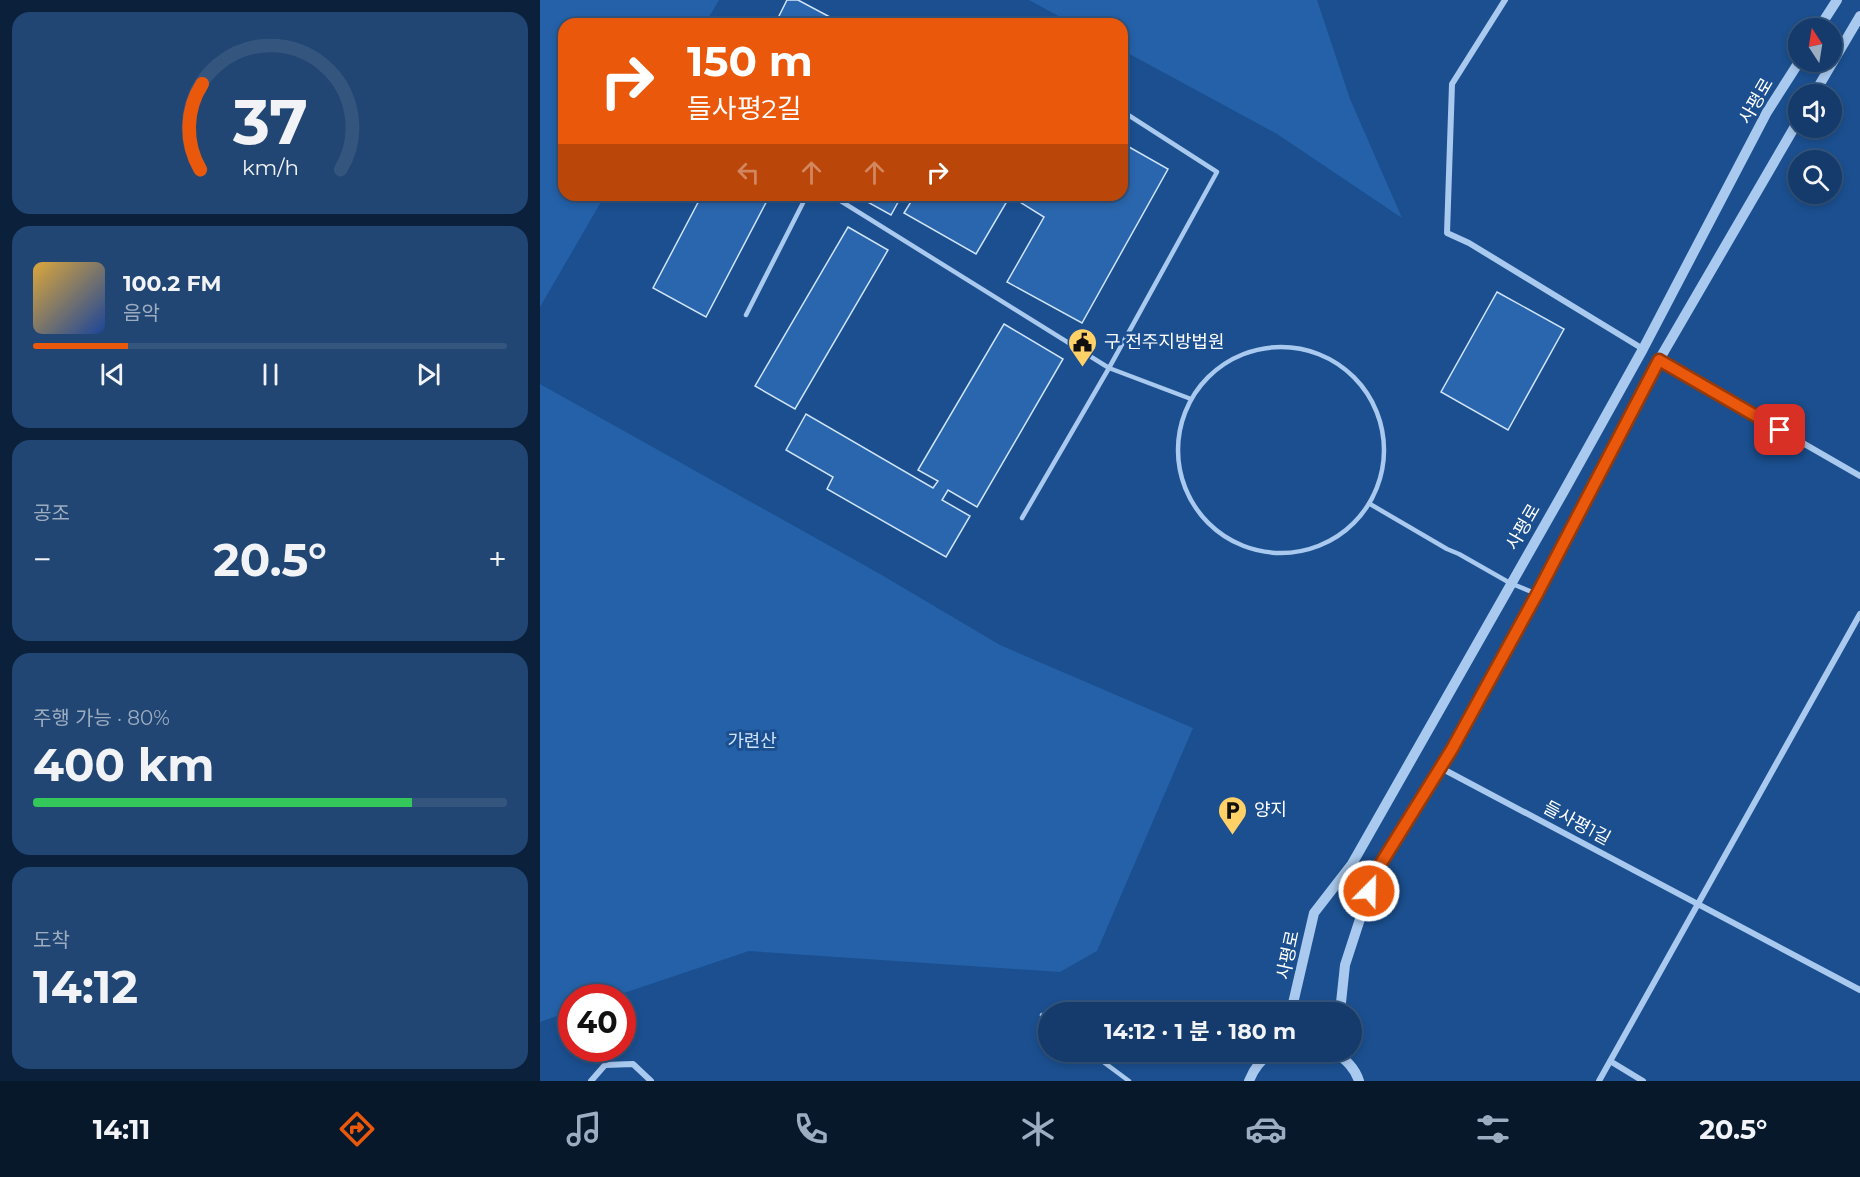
<!DOCTYPE html>
<html lang="ko">
<head>
<meta charset="utf-8">
<style>
  :root { --surface:#143b6b; --page:#214673; --text:#f1f3f6; --muted:#9dadc1; --line:#33557e; --accent:#ea580c }
  body { margin:0; font-family:Montserrat,"Noto Sans KR",sans-serif; background:var(--page); color:var(--text); height:100vh; display:flex; flex-direction:column; font-size:22px; white-space:nowrap }
  * { box-sizing:border-box; margin:0 }
  p { font-size:20px; color:var(--muted) }
  .icon { flex:none; width:33px; height:33px; fill:none; stroke:currentColor; stroke-width:2; stroke-linecap:round; stroke-linejoin:round }
  .map { position:relative; flex:1; overflow:hidden }
  .panel { display:flex; flex-direction:column; gap:12px; padding:12px; background:#0b203b; width:540px }
  .panel>* { flex:none }
  .banner { position:absolute; left:18px; top:18px; width:570px; height:183px; border-radius:18px; box-shadow:0 3px 9px #0003,0 0 0 2px var(--line); background:#ea580c; color:#fff; overflow:hidden }
  .needle { width:39px; rotate:348deg }
  .controls { position:absolute; left:1248px; top:18px; display:grid; gap:12px }
  .controls a { display:grid; place-items:center; width:54px; height:54px; border-radius:50%; background:var(--surface); box-shadow:0 3px 9px #0003,0 0 0 2px var(--line); font-size:30px }
  .speed { position:absolute; left:18px; top:984px; display:flex; gap:12px; font-size:30px; font-weight:700; text-align:center }
  .speed>* { display:grid; place-content:center; width:78px; height:78px; border-radius:50%; background:var(--surface); box-shadow:0 3px 9px #0003,0 0 0 2px var(--line); line-height:1 }
  .speed .limit { border:9px solid #d22; background:#fff; color:#111 }
  .pin { position:absolute; display:grid; place-items:center; width:51px; height:51px; color:#fff; margin:-26px; border-radius:12px; box-shadow:0 3px 9px #0006 }
  .me { position:absolute; width:66px; margin:-33px; rotate:23deg; stroke-linejoin:round; filter:drop-shadow(0 0 4px #0008) }
  .turn { display:flex; align-items:center; gap:21px; height:126px; padding:0 30px; font-size:27px }
  .turn .icon { width:78px; height:78px; stroke-width:2.5 }
  .turn b { display:block; font-size:42px; line-height:51px }
  .lanes { display:flex; align-items:center; height:57px; padding:0 30px; background:#0003; justify-content:center; gap:30px; direction:ltr }
  .lanes .off { opacity:.35 }
  .big { font-size:45px; font-weight:700; line-height:1.1 }
  .panel .card { flex:1; display:flex; flex-direction:column; justify-content:center; gap:9px; min-width:0; padding:0 21px; border-radius:18px; background:var(--page) }
  .panel .dial { align-items:center; gap:0 }
  .dial svg { height:156px; overflow:visible; fill:none; stroke:var(--line); stroke-width:7; stroke-linecap:round; text-anchor:middle }
  .dial text { fill:var(--text); stroke:none }
  .song { display:flex; align-items:center; gap:18px }
  .cover { width:72px; height:72px; border-radius:9px; background:linear-gradient(135deg,hsl(40 70% 55%),hsl(220 70% 35%)) }
  .played { height:6px; border-radius:3px; background:linear-gradient(90deg,var(--accent) 20%,var(--line) 20%) }
  .keys { display:flex; justify-content:space-around; direction:ltr }
  .heat { display:flex; justify-content:space-between; align-items:center; font-size:33px; direction:ltr }
  .charge { height:9px; border-radius:4px; background:linear-gradient(90deg,#34c759 80%,var(--line) 0) }
  .trip { position:absolute; left:498px; top:1002px; width:324px; height:60px; border-radius:30px; background:var(--surface); box-shadow:0 3px 9px #0003,0 0 0 2px var(--line); font-weight:700; line-height:60px; text-align:center }
  .menu { display:flex; height:96px; justify-content:space-around; align-items:center; background:#08182b; color:var(--muted) }
  .menu .icon { width:42px; height:42px }
  .menu .selected { color:var(--accent) }
  .menu b { font-size:27px; color:var(--text) }
  main { display:flex; flex:1; min-height:0 }
  .map>svg:first-child { display:block }
  .green { fill:#2461a8 }
  .building { fill:#2a66ad; stroke:#cfe3fa; stroke-width:1.5 }
  .lines { fill:none; stroke-linecap:round; stroke-linejoin:round }
  .service { stroke:#a9c9ee; stroke-width:4.5 }
  .minor { stroke:#a9c9ee; stroke-width:6 }
  .tertiary { stroke:#a9c9ee; stroke-width:10 }
  .route-casing { stroke:#983908; stroke-width:15 }
  .route { stroke:#ea580c; stroke-width:10 }
  .labels { text-anchor:middle; dominant-baseline:central; stroke-width:6; stroke-linejoin:round; paint-order:stroke }
  .street-label { font-size:18px; fill:#fff; stroke:#1b4f8f }
  .poi-label { font-size:18px; fill:#fff; stroke:#1b4f8f; text-anchor:start }
  .park-label { font-size:18px; fill:#cfe3fa; stroke:#1b4f8f }
</style>
</head>
<body>
<main>
<section class="panel">
<div class="card dial"><svg viewBox="0 0 100 80">
<path d="M14 69A42 42 0 1 1 86 69"/>
<path d="M14 69A42 42 0 0 1 15 25" stroke="#ea580c"/>
<text x="50" y="56" font-size="32" font-weight="700">37</text>
<text x="50" y="72" font-size="11">km/h</text>
</svg></div>
<div class="card">
<div class="song"><i class="cover"></i><div><b>100.2 FM</b><p>음악</p></div></div>
<div class="played"></div>
<div class="keys"><svg class="icon" aria-label="previous" viewBox="0 0 24 24"><path d="M18 5L8 12l10 7zM5 5v14"/></svg><svg class="icon" aria-label="pause" viewBox="0 0 24 24"><path d="M8 5v14M16 5v14"/></svg><svg class="icon" aria-label="next" viewBox="0 0 24 24"><path d="M6 5l10 7-10 7zM19 5v14"/></svg></div>
</div>
<div class="card"><p>공조</p>
<div class="heat"><a>−</a><b class="big">20.5°</b><a>+</a></div>
</div>
<div class="card"><p>주행 가능 · 80%</p><b class="big">400 km</b><div class="charge"></div></div>
<div class="card"><p>도착</p><b class="big">14:12</b></div>
</section>
<div class="map">
<svg width="1320" height="1081" viewBox="0 0 1320 1081">
  <rect width="100%" height="100%" fill="#1b4f8f"/>
  <!-- green -->
  <path class="green" d="M0,0H179L165,24H24V195H65L0,307Z
    M489,0H777L810,99L862,218L737,134L582,50V24H533Z
    M0,384L340,574L460,645L653,728L557,951L520,972L209,951L72,997L32,998L31,1011L0,1022Z"/>
  <!-- building -->
  <path class="building" d="M247,0H258L303,24H235Z
    M582,143L628,169L542,323L467,282L504,217L470,196L436,254L364,213L375,195H582Z
    M162,195H230L166,317L113,288Z
    M315,195H362L351,215Z
    M308,227L348,250L255,409L215,386Z
    M957,292L1024,329L968,430L901,392Z
    M464,324L523,359L437,507L408,490L402,500L430,516L406,557L287,489L293,477L246,450L266,414L393,488L398,481L378,470Z"/>
  <g class="lines">
    <!-- service -->
    <path class="service" d="M291,195L569,368L651,399
      M206,315L267,195
      M638 450a103 103 0 1 1 206 0a103 103 0 1 1-206 0Z
      M830,504L907,549L919,554L970,583L997,594
      M482,518L569,368L677,172L582,111
      M502,1015L508,1019
      M550,1052L589,1081"/>
    <!-- minor -->
    <path class="minor" d="M965,0L912,84L907,233L929,243L1103,349
      M1119,360L1320,476
      M901,768L1320,990
      M1070,1061L1103,1081
      M51,1081L65,1065L93,1064L111,1081
      M1059,1081L1320,614"/>
    <!-- tertiary -->
    <path class="tertiary" d="M1279,28L1297,0
      M1274,94L1320,16
      M751,1012L774,913L812,864L1024,491L1103,349L1227,112L1259,62
      M800,1012L805,965L835,873L901,768L997,594L1119,360L1258,121
      M795,1052C806,1060 815,1068 819,1081
      M709,1081C714,1068 721,1059 733,1052"/>
  </g>
  <g class="lines">
    <defs>
      <path id="route" d="M829,891L835,873L912,749L997,594L1119,360L1240,430"/>
    </defs>
    <!-- route casing -->
    <use href="#route" class="route-casing"/>
    <!-- route -->
    <use href="#route" class="route"/>
  </g>
  <!-- icons -->
  <defs>
    <symbol id="civic-pin" viewBox="-11 -11 22 30"><path d="M0 17L-7.5 6A9.5 9.5 0 1 1 7.5 6Z" fill="#ffd166" stroke="#1b4f8f"/><path d="M-.6-6.5H3V-4.5H.6V-3L4-1V1h2V6H-6V1h2V-1L-.6-3ZM-1.2 2.5V6h2.4V2.5Z" fill="#111"/></symbol>
    <symbol id="parking-pin" viewBox="-11 -11 22 30"><path d="M0 17L-7.5 6A9.5 9.5 0 1 1 7.5 6Z" fill="#ffd166" stroke="#1b4f8f"/><path d="M-3.5-5.5H1a3.5 3.5 0 0 1 0 7H-1V5.5H-3.5ZM-1-3.4V-.6H.8a1.4 1.4 0 0 0 0-2.8Z" fill="#111"/></symbol>
  </defs>
  <g fill-rule="evenodd">
    <use href="#civic-pin" x="526" y="326" width="33" height="45"/>
    <use href="#parking-pin" x="676" y="794" width="33" height="45"/>
  </g>
  <g class="labels">
    <!-- street labels -->
    <g class="street-label">
      <text transform="translate(1216 101) rotate(-60)">사평로</text>
      <text transform="translate(983 527) rotate(-60)">사평로</text>
      <text transform="translate(1037 823) rotate(28)">들사평1길</text>
      <text transform="translate(748 955) rotate(-78)">사평로</text>
    </g>
    <!-- poi labels -->
    <g class="poi-label">
      <text x="564" y="342">구 전주지방법원</text>
      <text x="714" y="810">양지</text>
    </g>
    <!-- park labels -->
    <g class="park-label">
      <text x="212" y="741">가련산</text>
    </g>
  </g>
</svg>
<div class="controls">
<a><svg class="needle" viewBox="-14 -14 28 28"><path d="M0-13l5 13h-10z" fill="#e53935"/><path d="M0 13l5-13h-10z" fill="#9dadc1"/></svg></a>
<a><svg class="icon" aria-label="sound" viewBox="0 0 24 24"><path d="M4 9h4l5-4v14l-5-4H4zM17 9q2 3 0 6"/></svg></a>
<a><svg class="icon" aria-label="search" viewBox="0 0 24 24"><circle cx="10" cy="10" r="6"/><path d="M15 15l6 6"/></svg></a>
</div>
<div class="speed"><div class="limit">40</div></div>
<div class="pin" style="left:1240px;top:430px;background:#d93025"><svg class="icon" aria-label="arrive" viewBox="0 0 24 24"><path d="M6 21V4h12l-3 4 3 4H6"/></svg></div>
<svg class="me" style="left:829px;top:891px" viewBox="-20 -20 40 40"><circle r="17" fill="#ea580c" stroke="#fff" stroke-width="3"/><path d="M0-11L8 9 0 5-8 9z" fill="#fff"/></svg>
<div class="trip">14:12 · 1 분 · 180 m</div>
<div class="banner">
<div class="turn"><svg class="icon" aria-label="right" viewBox="0 0 24 24"><path d="M7 20v-9h11M14 6l5 5-5 5"/></svg><div><b>150 m</b>들사평2길</div></div>
<div class="lanes"><svg class="icon off" aria-label="left" viewBox="0 0 24 24"><path d="M17 20v-9H6M10 6l-5 5 5 5"/></svg><svg class="icon off" aria-label="ahead" viewBox="0 0 24 24"><path d="M12 20V5M6 11l6-6 6 6"/></svg><svg class="icon off" aria-label="ahead" viewBox="0 0 24 24"><path d="M12 20V5M6 11l6-6 6 6"/></svg><svg class="icon" aria-label="right" viewBox="0 0 24 24"><path d="M7 20v-9h11M14 6l5 5-5 5"/></svg></div>
</div>
</div>
</main>
<nav class="menu">
<b>14:11</b>
<svg class="icon selected" aria-label="directions" viewBox="0 0 24 24"><path d="M12 3l9 9-9 9-9-9zM9 14v-3h6M13 9l2 2-2 2"/></svg>
<svg class="icon" aria-label="music" viewBox="0 0 24 24"><path d="M9 18V5l10-2v13"/><circle cx="6" cy="18" r="3"/><circle cx="16" cy="16" r="3"/></svg>
<svg class="icon" aria-label="phone" viewBox="0 0 24 24"><path d="M5 4h4l2 5-3 2q2 4 5 5l2-3 5 2v4C11 20 4 13 5 4z"/></svg>
<svg class="icon" aria-label="climate" viewBox="0 0 24 24"><path d="M12 3v18M4 7l16 10M4 17L20 7"/></svg>
<svg class="icon" aria-label="car" viewBox="0 0 24 24"><path d="M5 17H2v-5l4-1 3-4h7l3 4 3 1v5h-3M9 17h6M6 11h13"/><circle cx="7" cy="17" r="2"/><circle cx="17" cy="17" r="2"/></svg>
<svg class="icon" aria-label="filters" viewBox="0 0 24 24"><path d="M4 7h16M4 17h16"/><circle cx="9" cy="7" r="2"/><circle cx="15" cy="17" r="2"/></svg>
<b>20.5°</b>
</nav>
</body>
</html>
